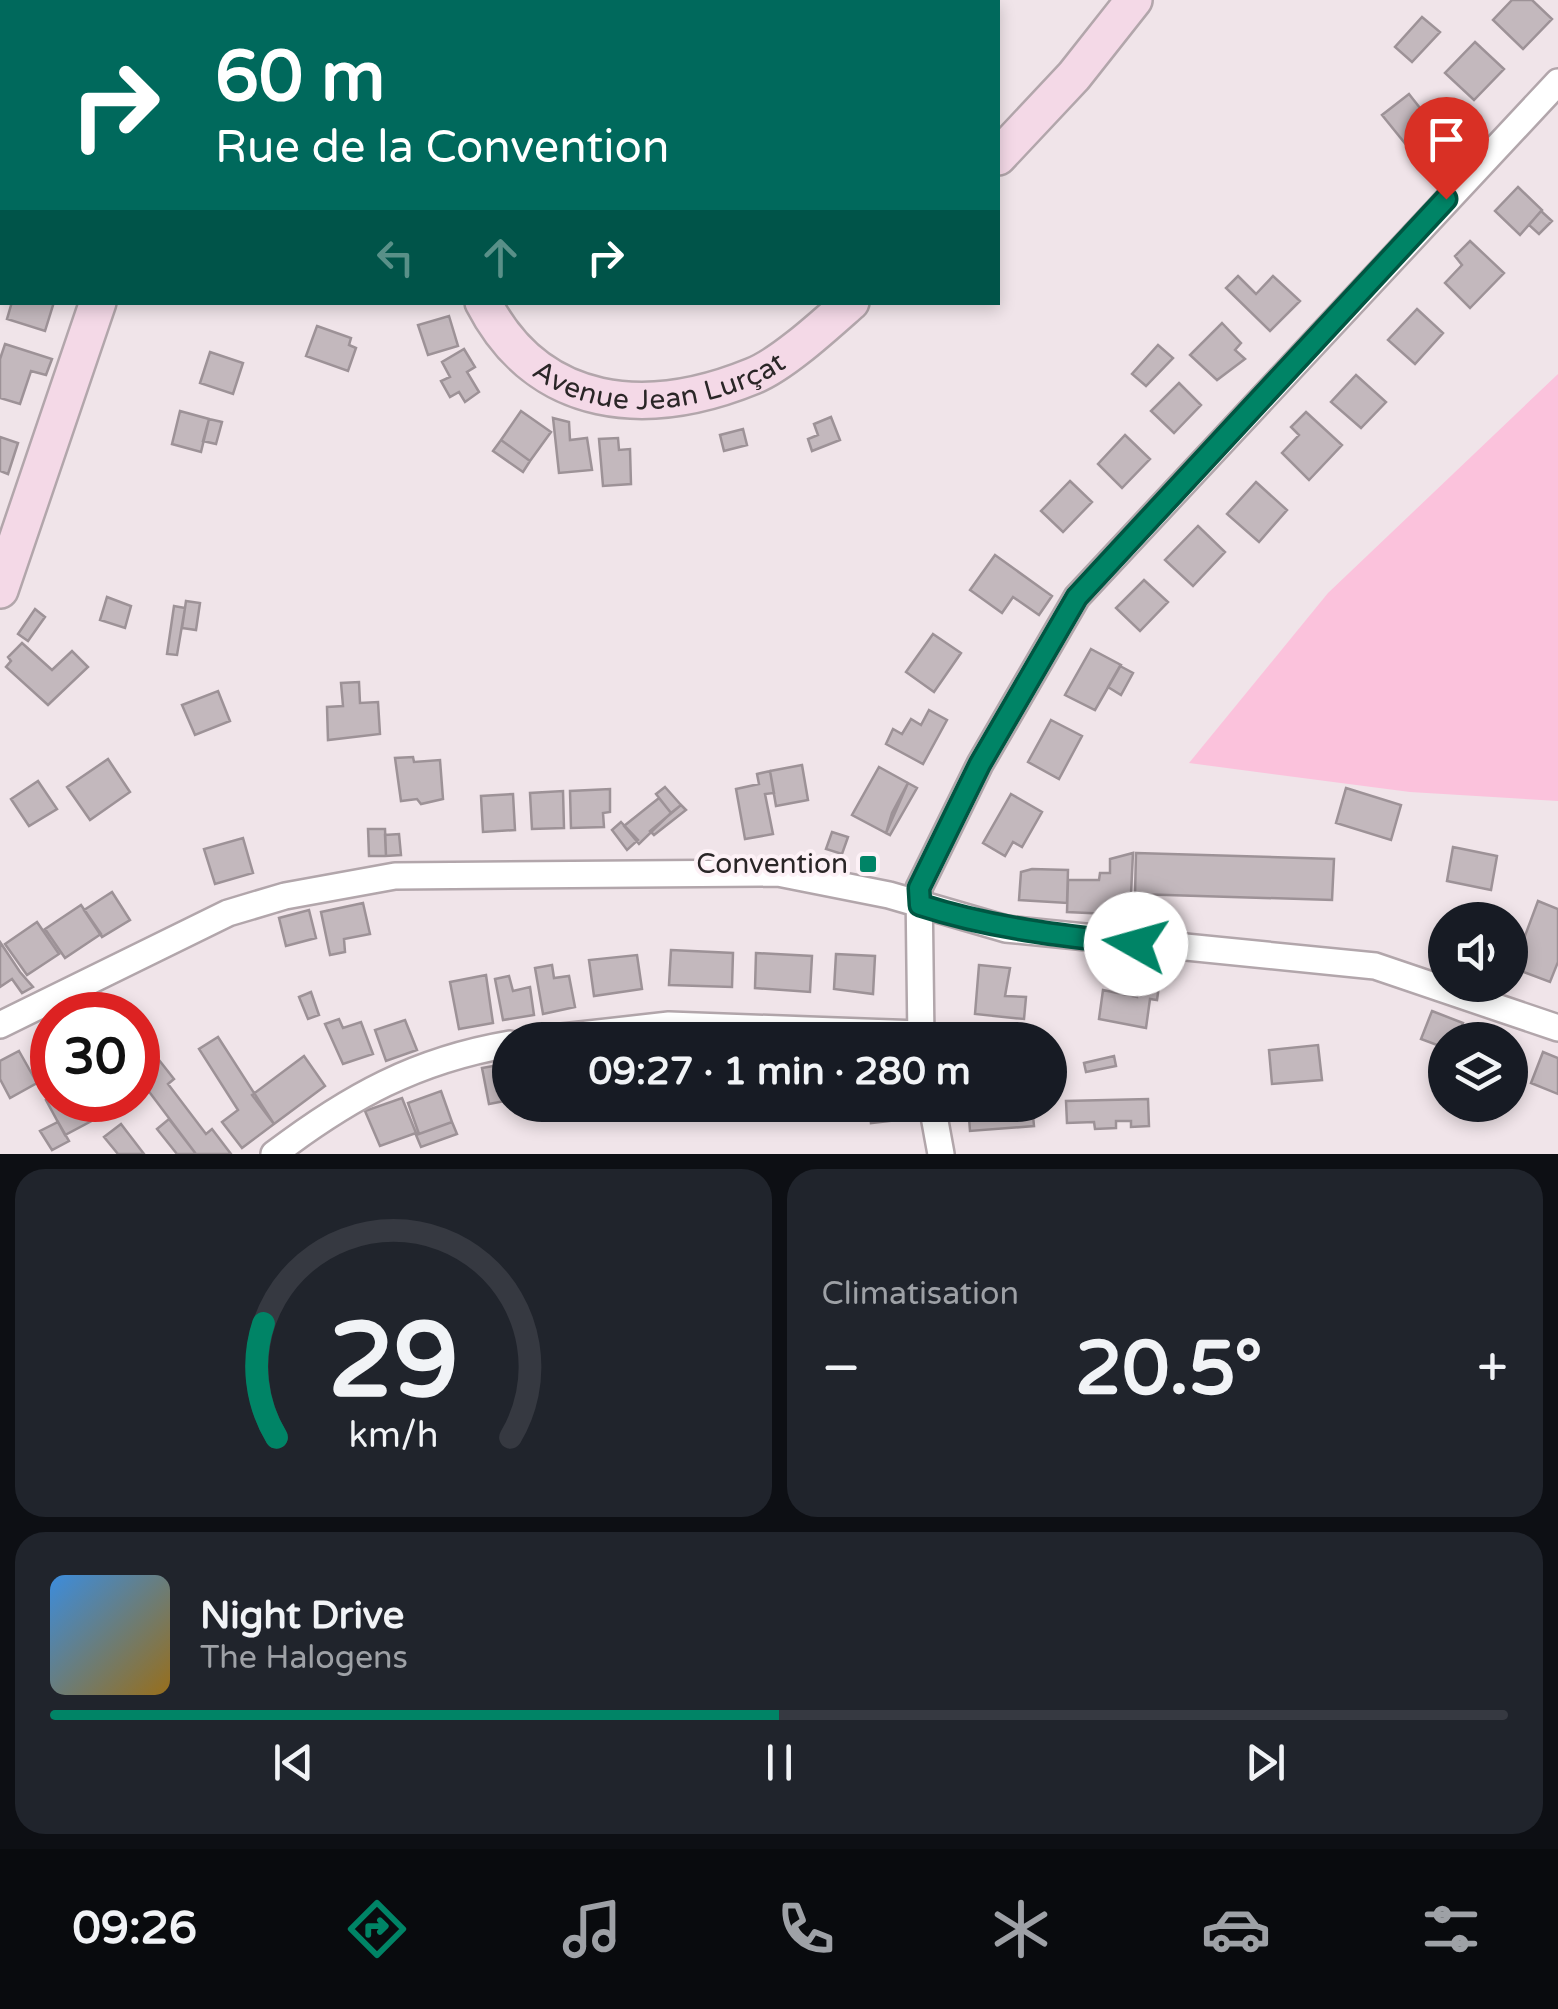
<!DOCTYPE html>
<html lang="fr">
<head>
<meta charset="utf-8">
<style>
  :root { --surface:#171b24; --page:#20242c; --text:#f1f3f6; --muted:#9ea1a6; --line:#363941; --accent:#008466 }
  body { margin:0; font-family:"Varela Round",sans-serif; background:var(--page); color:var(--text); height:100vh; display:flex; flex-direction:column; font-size:38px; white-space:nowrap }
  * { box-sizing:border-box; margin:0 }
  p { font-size:32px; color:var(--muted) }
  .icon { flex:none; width:55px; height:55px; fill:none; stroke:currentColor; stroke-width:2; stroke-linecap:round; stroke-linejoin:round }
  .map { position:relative; height:1154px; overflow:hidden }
  .panel { display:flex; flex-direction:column; gap:15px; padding:15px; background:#0d0f14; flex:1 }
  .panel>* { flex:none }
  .guide { position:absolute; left:0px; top:0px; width:1000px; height:305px; box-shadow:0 5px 15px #0003; background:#00695c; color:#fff; overflow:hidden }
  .buttons { position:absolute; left:1428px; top:902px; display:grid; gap:20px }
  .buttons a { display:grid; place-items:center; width:100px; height:100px; border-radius:50%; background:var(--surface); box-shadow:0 5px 15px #0003; font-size:50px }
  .speed { position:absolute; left:30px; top:992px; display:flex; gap:20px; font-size:50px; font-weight:700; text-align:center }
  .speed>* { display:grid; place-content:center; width:130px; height:130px; border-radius:50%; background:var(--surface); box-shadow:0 5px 15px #0003; line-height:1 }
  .speed .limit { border:15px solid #d22; background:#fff; color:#111 }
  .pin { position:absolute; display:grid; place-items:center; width:85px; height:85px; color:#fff; margin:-102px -42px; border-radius:50% 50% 50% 0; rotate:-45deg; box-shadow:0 0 10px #0007 }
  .pin .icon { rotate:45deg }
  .me { position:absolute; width:110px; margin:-55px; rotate:277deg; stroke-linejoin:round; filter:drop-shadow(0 0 8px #0008) }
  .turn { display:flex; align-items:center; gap:35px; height:210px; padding:0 50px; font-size:45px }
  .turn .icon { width:130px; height:130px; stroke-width:2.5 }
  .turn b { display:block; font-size:70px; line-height:85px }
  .lanes { display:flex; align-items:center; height:95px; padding:0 50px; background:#0003; justify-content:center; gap:50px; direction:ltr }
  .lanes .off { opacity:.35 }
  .big { font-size:75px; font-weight:700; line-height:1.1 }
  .panel .tile { flex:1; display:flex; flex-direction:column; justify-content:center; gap:15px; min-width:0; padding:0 35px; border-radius:30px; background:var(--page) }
  .panel .dial { align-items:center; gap:0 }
  .dial svg { height:260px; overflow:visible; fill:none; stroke:var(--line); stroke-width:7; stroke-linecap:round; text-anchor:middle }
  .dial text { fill:var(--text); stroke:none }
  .song { display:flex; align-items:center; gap:30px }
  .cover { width:120px; height:120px; border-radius:15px; background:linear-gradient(135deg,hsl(210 70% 55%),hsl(40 70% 35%)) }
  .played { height:10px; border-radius:5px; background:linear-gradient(90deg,var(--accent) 50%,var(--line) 50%) }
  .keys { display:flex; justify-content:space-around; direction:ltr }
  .heat { display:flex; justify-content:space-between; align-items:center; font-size:55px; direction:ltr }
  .panel .tiles { flex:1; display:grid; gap:15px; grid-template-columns:1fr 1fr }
  .tile:last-child { grid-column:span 2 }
  .trip { position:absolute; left:492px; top:1022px; width:575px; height:100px; border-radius:50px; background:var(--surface); box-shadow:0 5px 15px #0003; font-weight:700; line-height:100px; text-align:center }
  .tab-bar { display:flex; height:160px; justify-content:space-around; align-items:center; background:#090b0e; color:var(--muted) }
  .tab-bar .icon { width:70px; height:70px }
  .tab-bar .on { color:var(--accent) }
  .tab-bar b { font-size:45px; color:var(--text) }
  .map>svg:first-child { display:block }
  .green { fill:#fbc2dc }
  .building { fill:#c3b8bd; stroke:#9d9297; stroke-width:2.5 }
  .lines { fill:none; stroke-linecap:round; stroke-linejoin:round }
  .street-casing { stroke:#b2a6ab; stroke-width:30 }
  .secondary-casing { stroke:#b2a6ab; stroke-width:40 }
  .street { stroke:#fff; stroke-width:25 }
  .secondary { stroke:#f4d9e7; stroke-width:35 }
  .route-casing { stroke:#005642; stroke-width:25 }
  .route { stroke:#008466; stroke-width:18 }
  .poi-dot { fill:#008466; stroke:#fdf1f6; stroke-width:4 }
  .labels { text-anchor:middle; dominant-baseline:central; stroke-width:8; stroke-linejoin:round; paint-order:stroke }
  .street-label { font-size:28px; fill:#2a2627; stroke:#fdf1f6 }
  .poi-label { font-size:28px; fill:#2a2627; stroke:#fdf1f6; text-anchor:end }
</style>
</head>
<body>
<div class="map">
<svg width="1558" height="1154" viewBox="0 0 1558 1154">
  <rect width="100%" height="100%" fill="#f0e4e9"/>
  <!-- green -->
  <path class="green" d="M1558,374V801L1410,792L1189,763L1328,593Z"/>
  <!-- building -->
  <path class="building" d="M1512,0H1532L1552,19L1523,49L1493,20Z
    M1422,17L1440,32L1412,62L1395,47Z
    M1475,42L1504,69L1474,100L1445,73Z
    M1409,94L1442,136L1416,157L1382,115Z
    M1518,187L1542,210L1520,235L1495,211Z
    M1541,211L1552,221L1539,234L1529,225Z
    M1470,241L1504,273L1470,308L1445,283L1462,265L1455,256Z
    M1238,276L1256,294L1273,276L1300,301L1270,331L1226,288Z
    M12,302H54L45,331L7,319Z
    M1417,309L1443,333L1415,364L1388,340Z
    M449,316L458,346L428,355L418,325Z
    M1222,323L1241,343L1235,350L1245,359L1217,380L1190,355Z
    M317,326L351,338L349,345L356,348L348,371L306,356Z
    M5,344L52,359L46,375L31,371L20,404L0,398V359Z
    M1158,345L1173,358L1146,386L1132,374Z
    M464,349L475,367L467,372L479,392L465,402L459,392L450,397L441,381L450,377L442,362Z
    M210,352L243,363L233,394L200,383Z
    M1356,375L1386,402L1361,428L1331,402Z
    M1179,383L1201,405L1174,433L1151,411Z
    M180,411L209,419L201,452L172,444Z
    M521,411L551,432L530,461L501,440Z
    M1306,412L1342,445L1309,480L1282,453L1299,435L1291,427Z
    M831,417L840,440L812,451L808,439L818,435L814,424Z
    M553,418L569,422L570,440L587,438L592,470L559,473Z
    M209,419L222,422L216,444L203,441Z
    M743,429L747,445L724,451L720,435Z
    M1125,435L1150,459L1122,488L1098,464Z
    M0,437L18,443L8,474L0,471Z
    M618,438L619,450L630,449L631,484L603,486L599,439Z
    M501,440L530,461L523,472L493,451Z
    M1070,481L1092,502L1063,532L1041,511Z
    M1256,482L1287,510L1259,542L1227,514Z
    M1198,526L1225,552L1193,586L1165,560Z
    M995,555L1052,596L1039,615L1013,597L1002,613L970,590Z
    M1144,580L1168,602L1140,631L1116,608Z
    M107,597L131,606L125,628L100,620Z
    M186,601L200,603L196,630L182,628Z
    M174,606L185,608L177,655L167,654Z
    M35,609L45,617L28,641L18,634Z
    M933,634L961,653L934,692L906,672Z
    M22,643L52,670L72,651L88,667L48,705L6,667L11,661L8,657Z
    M1091,649L1121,665L1095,710L1065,695Z
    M1120,666L1133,673L1121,695L1108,687Z
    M359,682L360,703L378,702L380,734L328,740L327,707L343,706L341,683Z
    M218,691L230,721L195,735L182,705Z
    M929,710L947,720L923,764L886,744L893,729L902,734L911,719L921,725Z
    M1051,720L1082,736L1059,779L1028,762Z
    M413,757L414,762L440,760L443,799L421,804L417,799L401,801L395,758Z
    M108,759L130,792L90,820L67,787Z
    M802,765L808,800L776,806L770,771Z
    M879,767L908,783L886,833L852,815Z
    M770,771L774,793L765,794L773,834L745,839L736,789L759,784L757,774Z
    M38,781L57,809L29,826L11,799Z
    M908,783L917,788L890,835L886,833L892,813Z
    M665,787L681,805L671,813L656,794Z
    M1346,788L1401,805L1391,840L1336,823Z
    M610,789V812L603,813L604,827L571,828L570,791Z
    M563,791L564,828L532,829L530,793Z
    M513,794L515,830L483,832L481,796Z
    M1011,794L1042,812L1022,847L1013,842L1005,856L983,843Z
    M659,798L671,813L639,844L624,826Z
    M681,805L686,810L654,835L650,831Z
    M621,822L638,840L627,850L612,830Z
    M368,829H385L386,856H369Z
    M832,832L848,837L842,854L826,849Z
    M399,834L401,855L386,856L385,835Z
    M243,838L253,873L215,884L204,849Z
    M1453,847L1497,856L1491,890L1447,881Z
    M1133,853L1130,915L1067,912L1068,880H1099L1100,873H1110V859Z
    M1136,853L1334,859L1332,900L1135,894Z
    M1032,869L1068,870L1067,903L1019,900L1021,872Z
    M112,892L130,920L102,937L84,910Z
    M1131,894L1155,895L1153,928L1129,927Z
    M1538,901L1558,909V962L1550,982L1513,968Z
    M363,903L370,934L344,939L345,952L330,955L321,912Z
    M81,905L101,934L65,958L45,929Z
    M309,910L316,938L286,946L279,918Z
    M37,922L59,954L27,975L5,944Z
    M0,942L20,972L33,987L22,993L12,979L0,987Z
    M671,950L733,953L732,987L669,985Z
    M756,953L812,956L810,992L755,988Z
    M836,954L875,956L873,994L834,989Z
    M637,955L642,989L594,996L589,960Z
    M552,965L554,978L569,976L575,1007L543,1014L535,968Z
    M979,965L1010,968L1005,996L1026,997L1024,1019L975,1014Z
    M486,975L493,1023L459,1029L450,982Z
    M509,976L513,991L530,987L534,1015L503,1020L495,979Z
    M1138,976L1160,979L1157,1000L1150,999L1146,1028L1099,1019L1103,990L1137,997Z
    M311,992L319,1015L308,1019L299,997Z
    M1432,1011L1463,1023L1456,1040H1445V1048L1421,1039Z
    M339,1019L343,1028L361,1022L373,1054L343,1064L325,1024Z
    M405,1020L417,1050L386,1061L375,1030Z
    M218,1037L274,1124L242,1148L222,1122L238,1110L199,1049Z
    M1318,1045L1322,1080L1272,1084L1269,1050Z
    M19,1051L37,1083L10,1098L0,1079V1061Z
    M1543,1052L1558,1058V1094L1531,1083Z
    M304,1056L325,1086L274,1124L252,1095Z
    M1114,1056L1116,1066L1086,1072L1084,1063Z
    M159,1060L174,1079L168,1084L206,1134L212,1129L231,1154H196L138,1077Z
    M510,1063V1100L489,1104L482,1068Z
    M441,1091L452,1122L419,1134L408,1103Z
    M52,1097L90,1100L99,1117L65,1135L46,1100Z
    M402,1098L416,1133L380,1146L365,1111Z
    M1148,1099L1149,1126L1131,1127V1121H1116V1128L1095,1129L1094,1122L1067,1123L1066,1101Z
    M869,1105H905L907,1119L871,1123Z
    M968,1105H1032L1034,1126L970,1131Z
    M169,1119L196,1154H177L157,1129Z
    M58,1122L69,1141L52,1150L40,1131Z
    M452,1122L457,1134L421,1147L416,1135Z
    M121,1124L144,1154H118L104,1137Z"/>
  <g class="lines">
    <defs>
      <path id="street" d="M0,1025L228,913L285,896L395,876L778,873L889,895L1006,929L1375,966L1558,1028
        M535,1040L669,1025L920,1034
        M921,1040L919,888L980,764L1077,597L1558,82
        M932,1105L941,1154
        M274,1154C349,1097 416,1060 510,1044"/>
      <g id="secondary">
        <path d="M998,157L1074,76L1134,0"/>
        <path id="s1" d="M483,302C539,411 648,419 753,376C783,364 826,324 851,302"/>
        <path d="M0,590L98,302"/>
      </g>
    </defs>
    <!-- street casing -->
    <use href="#street" class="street-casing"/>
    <!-- secondary casing -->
    <use href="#secondary" class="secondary-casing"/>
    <!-- street -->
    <use href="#street" class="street"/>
    <!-- secondary -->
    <use href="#secondary" class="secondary"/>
  </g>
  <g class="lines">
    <defs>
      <path id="route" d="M1136,944C1062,936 991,928 920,905L919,888L980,764L1077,597L1446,199"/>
    </defs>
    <!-- route casing -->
    <use href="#route" class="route-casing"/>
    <!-- route -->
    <use href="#route" class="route"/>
  </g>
  <!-- markers -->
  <rect class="poi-dot" x="858" y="854" width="20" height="20" rx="5"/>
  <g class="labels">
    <!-- street labels -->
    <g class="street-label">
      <text stroke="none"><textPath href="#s1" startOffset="215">Avenue Jean Lurçat</textPath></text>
    </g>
    <!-- poi labels -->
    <g class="poi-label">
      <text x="848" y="864">Convention</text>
    </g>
  </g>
</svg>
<div class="buttons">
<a><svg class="icon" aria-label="sound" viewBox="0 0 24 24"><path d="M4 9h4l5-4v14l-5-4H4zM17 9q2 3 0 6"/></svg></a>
<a><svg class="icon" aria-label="layers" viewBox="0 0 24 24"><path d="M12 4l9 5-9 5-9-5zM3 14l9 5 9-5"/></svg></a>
</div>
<div class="speed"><div class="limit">30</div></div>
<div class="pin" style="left:1446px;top:199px;background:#d93025"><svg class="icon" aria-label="arrive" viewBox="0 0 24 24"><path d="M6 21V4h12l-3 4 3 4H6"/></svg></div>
<svg class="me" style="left:1136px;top:944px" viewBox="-20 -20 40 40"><circle r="19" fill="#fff"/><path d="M0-13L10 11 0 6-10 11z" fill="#008466"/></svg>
<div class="trip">09:27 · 1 min · 280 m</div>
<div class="guide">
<div class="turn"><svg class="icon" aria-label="right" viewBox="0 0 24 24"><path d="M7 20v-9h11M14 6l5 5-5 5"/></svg><div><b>60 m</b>Rue de la Convention</div></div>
<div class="lanes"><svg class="icon off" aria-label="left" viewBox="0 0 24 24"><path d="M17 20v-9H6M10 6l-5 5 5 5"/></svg><svg class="icon off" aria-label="ahead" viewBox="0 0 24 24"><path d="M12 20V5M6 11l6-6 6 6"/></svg><svg class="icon" aria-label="right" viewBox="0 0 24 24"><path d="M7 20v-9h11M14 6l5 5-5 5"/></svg></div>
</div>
</div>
<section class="panel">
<div class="tiles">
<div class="tile dial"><svg viewBox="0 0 100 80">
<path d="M14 69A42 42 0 1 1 86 69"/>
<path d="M14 69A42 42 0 0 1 10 34" stroke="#008466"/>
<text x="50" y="56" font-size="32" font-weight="700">29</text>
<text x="50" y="72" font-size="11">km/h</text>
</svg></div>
<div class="tile"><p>Climatisation</p>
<div class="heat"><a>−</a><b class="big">20.5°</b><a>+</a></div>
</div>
<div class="tile">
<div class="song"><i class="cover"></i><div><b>Night Drive</b><p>The Halogens</p></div></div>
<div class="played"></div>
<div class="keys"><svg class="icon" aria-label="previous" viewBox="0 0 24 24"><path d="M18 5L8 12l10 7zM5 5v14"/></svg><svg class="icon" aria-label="pause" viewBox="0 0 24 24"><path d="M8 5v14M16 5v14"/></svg><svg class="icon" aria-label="next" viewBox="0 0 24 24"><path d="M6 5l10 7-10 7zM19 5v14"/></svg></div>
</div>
</div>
</section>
<nav class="tab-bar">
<b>09:26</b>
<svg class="icon on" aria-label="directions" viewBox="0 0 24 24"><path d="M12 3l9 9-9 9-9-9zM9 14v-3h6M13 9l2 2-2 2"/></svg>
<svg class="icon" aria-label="music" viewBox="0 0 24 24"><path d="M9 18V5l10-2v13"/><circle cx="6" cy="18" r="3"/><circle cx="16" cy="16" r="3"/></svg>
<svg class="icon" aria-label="phone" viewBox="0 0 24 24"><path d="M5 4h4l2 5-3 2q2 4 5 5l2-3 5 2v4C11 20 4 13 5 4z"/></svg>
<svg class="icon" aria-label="climate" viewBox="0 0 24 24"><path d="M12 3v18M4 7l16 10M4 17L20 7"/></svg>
<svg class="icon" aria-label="car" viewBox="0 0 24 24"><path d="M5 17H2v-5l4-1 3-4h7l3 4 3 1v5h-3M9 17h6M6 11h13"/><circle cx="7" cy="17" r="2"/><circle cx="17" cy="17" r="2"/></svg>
<svg class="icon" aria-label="filters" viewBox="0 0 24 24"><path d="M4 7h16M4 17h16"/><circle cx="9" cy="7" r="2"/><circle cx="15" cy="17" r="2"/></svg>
</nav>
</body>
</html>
